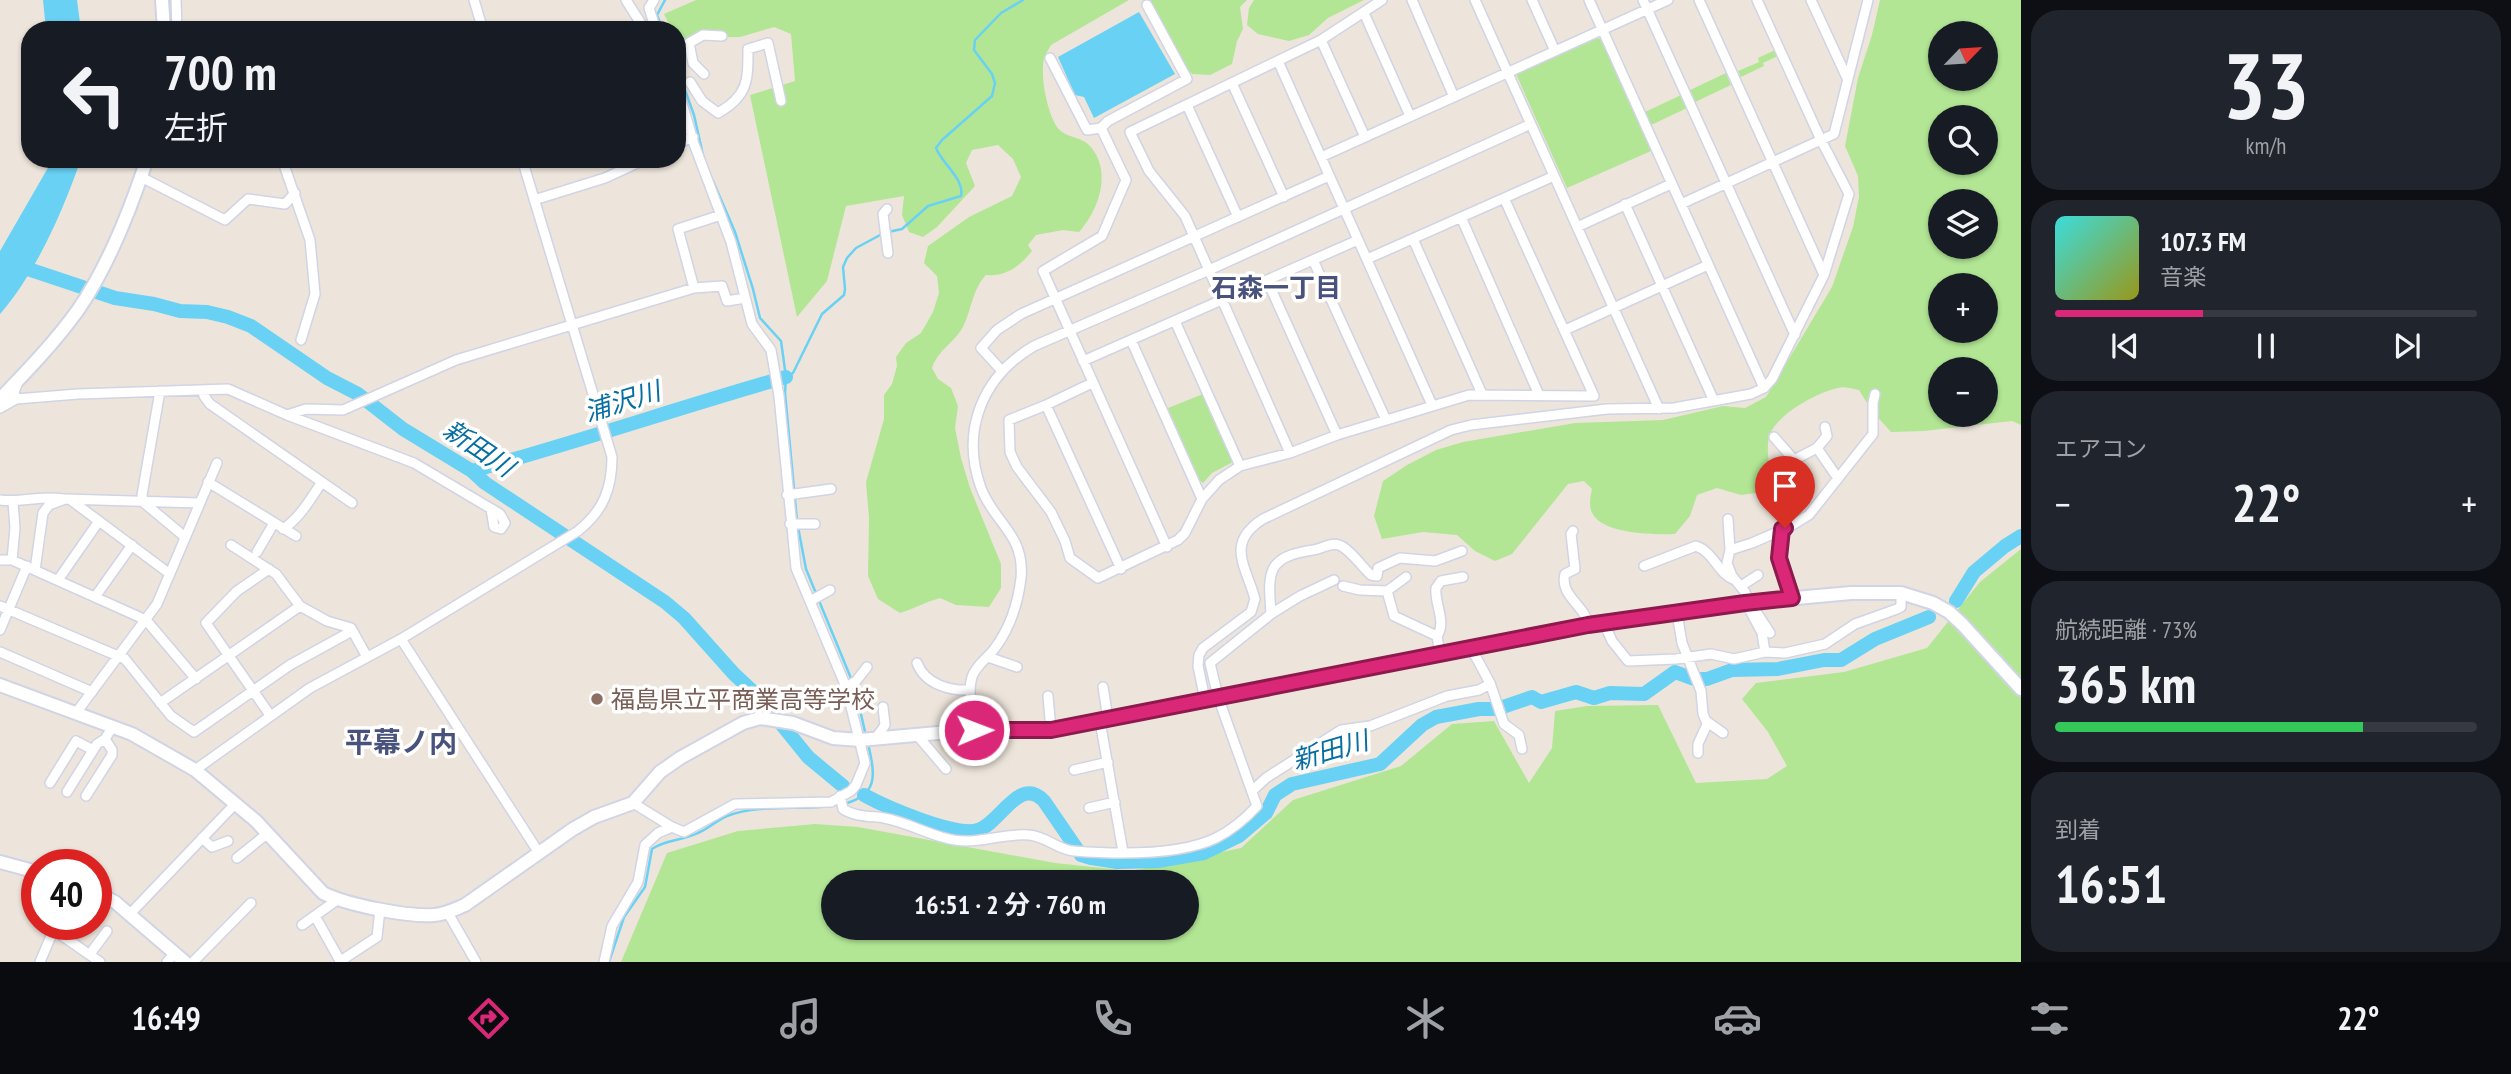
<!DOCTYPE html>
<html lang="ja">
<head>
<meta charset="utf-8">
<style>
  :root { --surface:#171b24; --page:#20242c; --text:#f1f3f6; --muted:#9ea1a6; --line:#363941; --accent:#db2777 }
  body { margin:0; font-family:"PT Sans Narrow","Noto Sans JP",sans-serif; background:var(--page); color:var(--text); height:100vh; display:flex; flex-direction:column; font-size:26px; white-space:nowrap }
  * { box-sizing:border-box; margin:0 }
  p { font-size:23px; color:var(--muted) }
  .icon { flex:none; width:38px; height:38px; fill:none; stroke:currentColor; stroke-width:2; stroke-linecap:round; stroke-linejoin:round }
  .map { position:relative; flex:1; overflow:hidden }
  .details { display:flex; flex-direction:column; gap:10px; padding:10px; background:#0d0f14; width:490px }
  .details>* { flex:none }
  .top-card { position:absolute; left:21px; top:21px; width:665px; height:147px; border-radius:28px; box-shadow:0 2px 5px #0004; background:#171b24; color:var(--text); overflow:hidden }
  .needle { width:46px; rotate:65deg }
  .fabs { position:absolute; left:1928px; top:21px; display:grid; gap:14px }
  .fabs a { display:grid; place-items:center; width:70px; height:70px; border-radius:50%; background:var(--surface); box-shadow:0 2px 5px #0004; font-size:35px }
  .speed { position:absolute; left:21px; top:849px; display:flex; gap:14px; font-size:35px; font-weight:700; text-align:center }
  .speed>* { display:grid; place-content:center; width:91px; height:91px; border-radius:50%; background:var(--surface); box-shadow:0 2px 5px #0004; line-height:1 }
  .speed .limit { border:10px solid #d22; background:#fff; color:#111 }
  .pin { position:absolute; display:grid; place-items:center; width:60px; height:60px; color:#fff; margin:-72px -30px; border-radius:50% 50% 50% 0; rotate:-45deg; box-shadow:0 0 7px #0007 }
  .pin .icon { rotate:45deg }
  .me { position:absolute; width:77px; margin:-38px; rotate:89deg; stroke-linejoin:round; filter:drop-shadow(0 0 5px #0008) }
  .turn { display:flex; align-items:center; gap:24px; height:147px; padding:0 28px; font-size:32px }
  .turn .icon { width:91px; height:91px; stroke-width:2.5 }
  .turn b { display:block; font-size:49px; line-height:60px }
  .big { font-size:52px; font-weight:700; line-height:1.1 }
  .details .card { flex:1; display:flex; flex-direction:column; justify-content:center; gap:10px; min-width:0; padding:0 24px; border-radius:28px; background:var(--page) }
  .details .dial { align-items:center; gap:0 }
  .dial b { font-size:91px; line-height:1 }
  .song { display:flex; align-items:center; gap:21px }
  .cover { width:84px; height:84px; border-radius:10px; background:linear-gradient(135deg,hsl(180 70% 55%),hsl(60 70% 35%)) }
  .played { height:7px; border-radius:4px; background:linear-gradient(90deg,var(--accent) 35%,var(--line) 35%) }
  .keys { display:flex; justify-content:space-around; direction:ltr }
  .heat { display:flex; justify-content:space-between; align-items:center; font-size:38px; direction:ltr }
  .charge { height:10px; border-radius:5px; background:linear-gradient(90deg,#34c759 73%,var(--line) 0) }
  .trip { position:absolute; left:821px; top:870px; width:378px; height:70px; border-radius:35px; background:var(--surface); box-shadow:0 2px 5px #0004; font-weight:700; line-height:70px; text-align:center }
  .dock { display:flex; height:112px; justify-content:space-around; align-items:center; background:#090b0e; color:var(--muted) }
  .dock .icon { width:49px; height:49px }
  .dock .current { color:var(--accent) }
  .dock b { font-size:32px; color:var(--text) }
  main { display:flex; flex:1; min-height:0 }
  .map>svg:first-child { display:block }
  .green { fill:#b2e695; fill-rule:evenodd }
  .water { fill:#69d1f4 }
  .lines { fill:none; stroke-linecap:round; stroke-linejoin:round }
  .stream { stroke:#69d1f4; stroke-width:2.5 }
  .river { stroke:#69d1f4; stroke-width:14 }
  .street-casing { stroke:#d0d4e4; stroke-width:12 }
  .secondary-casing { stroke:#d0d4e4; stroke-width:16 }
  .street { stroke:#fff; stroke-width:9 }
  .secondary { stroke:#fff; stroke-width:12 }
  .route-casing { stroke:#8e194d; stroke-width:18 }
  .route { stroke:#db2777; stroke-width:12 }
  .education-dot { fill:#8d6e63; stroke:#fff; stroke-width:2.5 }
  .labels { text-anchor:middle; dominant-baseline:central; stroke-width:7; stroke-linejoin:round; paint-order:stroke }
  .education-label { font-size:24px; fill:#785e54; stroke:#fff; text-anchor:start }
  .neighbourhood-label { font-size:26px; font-weight:bold; fill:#48527d; stroke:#fff }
  .water-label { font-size:26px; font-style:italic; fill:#076ea1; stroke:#fff }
  .quarter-label { font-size:28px; font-weight:bold; fill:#48527d; stroke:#fff }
</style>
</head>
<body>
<main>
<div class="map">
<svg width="2021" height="962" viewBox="0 0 2021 962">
  <rect width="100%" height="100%" fill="#ede5db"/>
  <!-- green -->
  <path class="green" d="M696,0H1129L1051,45C1049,49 1045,54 1044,59C1040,76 1047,112 1057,127C1065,138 1080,136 1089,145C1113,170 1099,210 1079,232L1063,230L1036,235L1028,245L1032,251C1020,266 1006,277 986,275C972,290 972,309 963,327C954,343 938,350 932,368L938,379L951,388L958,406L955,428L961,458L970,488L1001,564V588L989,607L956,605L940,598C925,602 914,609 900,613L878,599L868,576L869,518L866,482L884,419V395L892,384L897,366L896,357L906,343L921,333L933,312L939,293L937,276L924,263L928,246L969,217L1012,196L1021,177L1013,159L998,145L972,150L966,163L975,186L937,227L923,237L909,232L902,215L904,196L846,206L827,281L797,317L750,95L795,81L791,34L774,27L740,37L677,38V30H672L664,14Z
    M1143,0H1247L1240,7L1243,29L1237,41L1232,64L1210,75L1192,74L1177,59L1150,3Z
    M1254,0H1364L1328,18L1309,35L1289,41L1258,34L1247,25L1249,8Z
    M1880,0H2021V425L2012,421L1924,431L1891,432L1872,411L1859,390C1852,389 1844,386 1838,388C1818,392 1780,413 1771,432C1765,444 1769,463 1771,475L1756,493L1741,495L1717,488L1697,495L1690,516L1675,534C1655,535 1607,534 1594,516C1588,508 1590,498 1592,489L1584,481L1568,484L1512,554L1495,561L1475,551L1457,535L1423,532L1382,539L1374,516L1383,481L1407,465L1436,450L1463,442L1575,423L1663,420L1723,406L1745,408L1766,397L1832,287L1853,227L1859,197L1858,176L1845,146L1858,78L1872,35ZM1941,33H1986V79H1941ZM1941,117H1986V163H1941ZM1941,201H1986V247H1941ZM1941,285H1986V331H1941ZM1941,369H1986V415H1941Z
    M1597,38L1603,40L1651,151L1567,188L1516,74Z
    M1775,50L1778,56L1763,63L1764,66L1741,77L1738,71L1759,62L1758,58Z
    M1726,73L1731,85L1693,103L1688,91Z
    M1681,95L1687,108L1649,126L1643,113Z
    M1203,394L1233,462L1212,473L1203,483L1197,478L1168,408Z
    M2021,549V962H621L667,853L738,831L815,824L858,827L1055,863L1131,871L1241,848L1293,800L1401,766L1452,724L1494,721L1529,783L1552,748L1555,711L1587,706L1658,705L1696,783L1767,779L1787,766L1768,732L1742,699L1756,683L1844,672L1927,648L1980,582ZM833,882H1186V928H833Z"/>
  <!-- water -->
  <path class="water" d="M43,0H77L81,30H46Z
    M1139,12L1175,74L1094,118L1084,97L1075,95L1058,57Z
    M48,159H81C62,213 37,271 0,314V251L49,166Z"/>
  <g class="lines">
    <!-- stream -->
    <path class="stream" d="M663,30L657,15L665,0
      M677,68L694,115L703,155
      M713,181L735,232L753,289L760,318L781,341L786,377L785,393L797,521
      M888,232L902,229L928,206L961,196C965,179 942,164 936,148L942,140L992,96L995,83L992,74L974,50L975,40L1001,13L1023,0
      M786,377L793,373L822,314L844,295L845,289L843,267L847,258L856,248L882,234
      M798,527L806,569L855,688L866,736
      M844,804C881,794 874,772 868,743
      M609,962L624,917L645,887L652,849C666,839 682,841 698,833C708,829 717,820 727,816C756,805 790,809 820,807"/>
    <!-- river -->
    <path class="river" d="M19,266L115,298L154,304L180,311L207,312L228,317L251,326L327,378L358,394L403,429L472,471L485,483L665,602L684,618L734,674L761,699L808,757L843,786
      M472,471C578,442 681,407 786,377
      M1956,601L1974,572L2005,546L2021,536
      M864,795C886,807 955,837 978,830C1001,823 1019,775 1044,801L1081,855L1091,858L1117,862L1158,861L1204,853L1239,836L1266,813L1275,795L1292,784L1380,764L1422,725L1436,717L1479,709H1497L1532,697L1541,702L1576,692L1594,698L1610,693L1644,694L1675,672L1694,679H1707L1732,670L1778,669L1824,660H1841L1875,639L1929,617"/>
    <defs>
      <path id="street" d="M176,0L177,30
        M474,0L483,30
        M626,0L645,30
        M654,0L649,8L656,30
        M1412,0L1454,97
        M1475,0L1659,409
        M1532,0L1555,51
        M1589,0L1764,388
        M1643,0L1795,335
        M1699,0L1824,275
        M1811,0L1847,78
        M1364,13L1410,116
        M1321,40L1365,137
        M1050,58L1087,130L1101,128L1108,121L1187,79L1147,5
        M1278,61L1432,405
        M704,74L693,63L689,43L703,35L722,36
        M690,82L702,101L718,113C748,96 748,81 748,49L768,43L781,101
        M1232,83L1284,197
        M1187,105L1238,217
        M1101,128L1126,180L1102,236L1043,271L1167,547
        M677,144L693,137
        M1321,157L1668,0
        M282,159L310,240L315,294L301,340
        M141,177L225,220L248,199L285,204L295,193
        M534,200L605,178L646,159
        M1625,204L1714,401
        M1681,204L1834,134L1868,0
        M887,209L883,214L888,253
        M1461,217L1539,395
        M1577,227L1671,184
        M1413,239L1482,394
        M1367,259L1554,176
        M1313,260L1386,420
        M1267,280L1337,435
        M694,288L678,229L721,215
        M1175,321L1240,466
        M1565,330L1708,265
        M1131,340L1202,499
        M1083,361L1358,240
        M1002,371L981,348L997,330L1021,314L1329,176
        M18,382L14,392L16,399L78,394L228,389L287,415L306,409L343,410L456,360L694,288L722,286L727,301L745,298
        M1092,383L1046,405L1009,420L1010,452L1017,467L1051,512L1065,541L1070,558L1098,578L1178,540L1185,533L1202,499L1219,480L1240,466L1290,453L1337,435L1469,395L1594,396L1504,198
        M203,390L204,396L210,404L352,503
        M160,391L142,495L143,502L185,537
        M1046,405L1121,569
        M0,408L16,399
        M287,415L414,463L500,514L505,523L501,529L494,527L491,509
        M1825,427L1827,436L1817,448L1837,477
        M1774,437L1794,460L1817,448
        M1290,453L1185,216L1149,171L1130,132L1321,40L1382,0
        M208,482L296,536
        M787,495L831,489
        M0,500C21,503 42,495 63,499
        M72,501L170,574
        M1728,519L1730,550L1727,563L1732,576L1745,592L1749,603
        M790,524H815
        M283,529C300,518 311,498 322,482
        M1782,529L1779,558L1792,598
        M1573,531L1571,534L1575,569L1565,574C1559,595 1585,606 1589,625
        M231,545L276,574L300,606L327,621L351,628L367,657
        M1730,550L1752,543L1791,526L1809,515L1873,434V403L1875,394
        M257,552L274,523
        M0,560H12L146,620L196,679
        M12,560L15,528L13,502
        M1644,566L1696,546C1714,552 1718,574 1735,580
        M269,569L237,591L206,623L270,715
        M35,570L43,513L49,505L65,499L199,503
        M58,580L99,521
        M1343,586L1360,590L1387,591L1406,577
        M1741,586L1758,575
        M1387,591L1394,616L1437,636
        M95,597L132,545
        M810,601L830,590
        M1746,603L1762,633L1765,652
        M0,606L125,659L171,716L194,732L290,665L352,631
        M1755,610L1770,633
        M1677,613L1682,643L1701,691L1703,714L1706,721L1723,733
        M1271,614C1268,572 1266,557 1313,550C1322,549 1330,542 1339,545C1350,549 1362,567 1371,575L1377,576L1378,568L1400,558L1435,561L1462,551
        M1604,623L1612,641L1628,661L1676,659L1711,654L1734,659L1765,652L1785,653L1825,644L1855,624L1897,609L1901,607V593
        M0,630L27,566
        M401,639L539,853
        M1471,648L1490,683L1504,724L1519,735L1522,749
        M0,652L92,692
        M1440,654L1437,636C1447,622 1434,603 1436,588L1441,581L1463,577
        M988,657L1017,667
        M917,663C925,684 949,691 970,690
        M846,687L856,681L867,667
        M1103,687L1108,719
        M1048,696L1051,730
        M1205,700L1198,666L1199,655L1203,648L1251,612L1255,599C1246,566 1225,543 1263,519L1451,430L1471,425L1607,409L1674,408L1751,394L1764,388L1772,379L1824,275L1849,194L1821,140L1757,0
        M160,703L300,606
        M76,713L157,604L217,463
        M1100,721L1123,852
        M974,730C973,713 967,693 972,677C976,665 988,658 995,648C1010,628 1018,603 1021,578C1025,534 994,523 981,488C960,430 983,376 1034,346L1209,270L1531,124
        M917,735L946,769
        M876,738L885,725L883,707
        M1698,753V744L1708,722
        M195,770L310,688L401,639L578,531C603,511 612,489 612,457L522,159
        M1074,770L1108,762
        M50,783L76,741L93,750
        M1252,791L1266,778L1341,730L1370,726L1447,696L1479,690L1490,684
        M67,792L97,744L105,739L113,726
        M86,796L112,755V750L105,739
        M840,796L843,809C855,817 871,816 884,818C912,823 938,841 966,841C987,841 1008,833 1029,835C1046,836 1058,850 1074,851C1114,854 1179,856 1216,838C1232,830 1245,819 1257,806L1218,697L1210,663L1271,614L1300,596L1334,580
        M633,803L672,827
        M1089,808L1115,802
        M202,838L212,847L228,841
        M237,858L268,833
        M448,913L476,962
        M129,915L235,804
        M315,916L339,959L342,960L377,937L380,909
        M302,925L337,900
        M54,930L100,962
        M90,954L107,931
        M40,962L56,924
        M167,962L175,953
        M193,962L251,903
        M604,962L612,926L638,882L645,845L658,833L672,827L684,832L735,804L831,802L851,791L856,785L865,763L846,687L796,568L779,396L771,350L752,324L731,242L694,144L677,86"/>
      <path id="secondary" d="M162,0L164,30
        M0,399C27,371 55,342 78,310C109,265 130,211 147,159
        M0,685L132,734L195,770L256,821L323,893C347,905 408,917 434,915C446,914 455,909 465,905L573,829L594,817L633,803L660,772L680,758L743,723L760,718L793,723L833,738L860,740L982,729L1051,730L1589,625L1752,602L1851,593H1901L1933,603L1949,612L1962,624L2021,689
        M0,862L37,872
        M96,892L115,902L185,962"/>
    </defs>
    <!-- street casing -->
    <use href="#street" class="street-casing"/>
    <!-- secondary casing -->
    <use href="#secondary" class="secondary-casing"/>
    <!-- street -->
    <use href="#street" class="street"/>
    <!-- secondary -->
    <use href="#secondary" class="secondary"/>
  </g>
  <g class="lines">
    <defs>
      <path id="route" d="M974,730H1051L1588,625L1745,603L1792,598L1779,558L1782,529L1785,528"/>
    </defs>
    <!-- route casing -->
    <use href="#route" class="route-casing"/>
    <!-- route -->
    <use href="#route" class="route"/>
  </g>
  <!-- markers -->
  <circle class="education-dot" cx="597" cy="699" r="7"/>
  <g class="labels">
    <!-- education labels -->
    <g class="education-label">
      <text x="611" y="699">福島県立平商業高等学校</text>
    </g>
    <!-- neighbourhood labels -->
    <g class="neighbourhood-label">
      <text x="1276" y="287">石森一丁目</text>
    </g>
    <!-- water labels -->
    <g class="water-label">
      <text transform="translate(622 401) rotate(-17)">浦沢川</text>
      <text transform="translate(479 448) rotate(34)">新田川</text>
      <text transform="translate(1330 750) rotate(-16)">新田川</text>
    </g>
    <!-- quarter labels -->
    <g class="quarter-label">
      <text x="401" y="741">平幕ノ内</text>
    </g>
  </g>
</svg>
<div class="fabs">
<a><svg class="needle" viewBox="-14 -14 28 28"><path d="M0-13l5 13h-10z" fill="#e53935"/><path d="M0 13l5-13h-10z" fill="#9ea1a6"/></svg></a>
<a><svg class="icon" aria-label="search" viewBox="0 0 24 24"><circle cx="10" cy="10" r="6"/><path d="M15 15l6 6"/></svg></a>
<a><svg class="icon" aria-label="layers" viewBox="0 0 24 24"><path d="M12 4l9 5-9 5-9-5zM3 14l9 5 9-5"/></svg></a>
<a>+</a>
<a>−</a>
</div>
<div class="speed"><div class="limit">40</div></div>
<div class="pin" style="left:1785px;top:528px;background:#d93025"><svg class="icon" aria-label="arrive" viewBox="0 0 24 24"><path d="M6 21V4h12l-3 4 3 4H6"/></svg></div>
<svg class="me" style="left:974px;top:730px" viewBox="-20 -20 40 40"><circle r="17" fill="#db2777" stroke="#fff" stroke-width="3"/><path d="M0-11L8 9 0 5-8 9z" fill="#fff"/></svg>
<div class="trip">16:51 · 2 分 · 760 m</div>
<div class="top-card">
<div class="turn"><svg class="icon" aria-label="left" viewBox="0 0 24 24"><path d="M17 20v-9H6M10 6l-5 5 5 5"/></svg><div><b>700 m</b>左折</div></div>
</div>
</div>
<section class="details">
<div class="card dial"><b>33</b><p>km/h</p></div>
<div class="card">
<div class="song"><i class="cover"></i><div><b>107.3 FM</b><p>音楽</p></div></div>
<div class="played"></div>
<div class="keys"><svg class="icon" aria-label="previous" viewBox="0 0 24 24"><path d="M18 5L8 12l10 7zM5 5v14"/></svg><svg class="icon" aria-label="pause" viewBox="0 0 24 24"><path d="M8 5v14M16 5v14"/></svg><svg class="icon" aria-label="next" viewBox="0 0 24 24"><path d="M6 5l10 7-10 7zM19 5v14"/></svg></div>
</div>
<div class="card"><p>エアコン</p>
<div class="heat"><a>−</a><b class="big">22°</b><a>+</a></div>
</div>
<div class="card"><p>航続距離 · 73%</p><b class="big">365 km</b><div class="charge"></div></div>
<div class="card"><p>到着</p><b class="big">16:51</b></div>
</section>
</main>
<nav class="dock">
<b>16:49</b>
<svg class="icon current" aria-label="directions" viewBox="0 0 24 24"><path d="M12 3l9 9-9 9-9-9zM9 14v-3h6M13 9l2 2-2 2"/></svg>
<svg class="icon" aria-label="music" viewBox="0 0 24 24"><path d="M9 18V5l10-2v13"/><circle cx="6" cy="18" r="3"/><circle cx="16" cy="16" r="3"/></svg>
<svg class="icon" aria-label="phone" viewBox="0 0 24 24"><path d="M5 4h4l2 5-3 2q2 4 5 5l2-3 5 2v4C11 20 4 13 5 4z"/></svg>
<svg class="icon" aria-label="climate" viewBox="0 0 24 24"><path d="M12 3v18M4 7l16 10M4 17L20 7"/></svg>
<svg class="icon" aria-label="car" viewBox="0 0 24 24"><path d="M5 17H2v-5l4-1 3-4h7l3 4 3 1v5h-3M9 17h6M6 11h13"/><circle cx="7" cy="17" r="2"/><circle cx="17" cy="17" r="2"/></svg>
<svg class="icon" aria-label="filters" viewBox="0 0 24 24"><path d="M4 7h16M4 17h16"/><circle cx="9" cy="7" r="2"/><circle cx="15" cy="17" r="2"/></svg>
<b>22°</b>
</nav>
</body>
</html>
